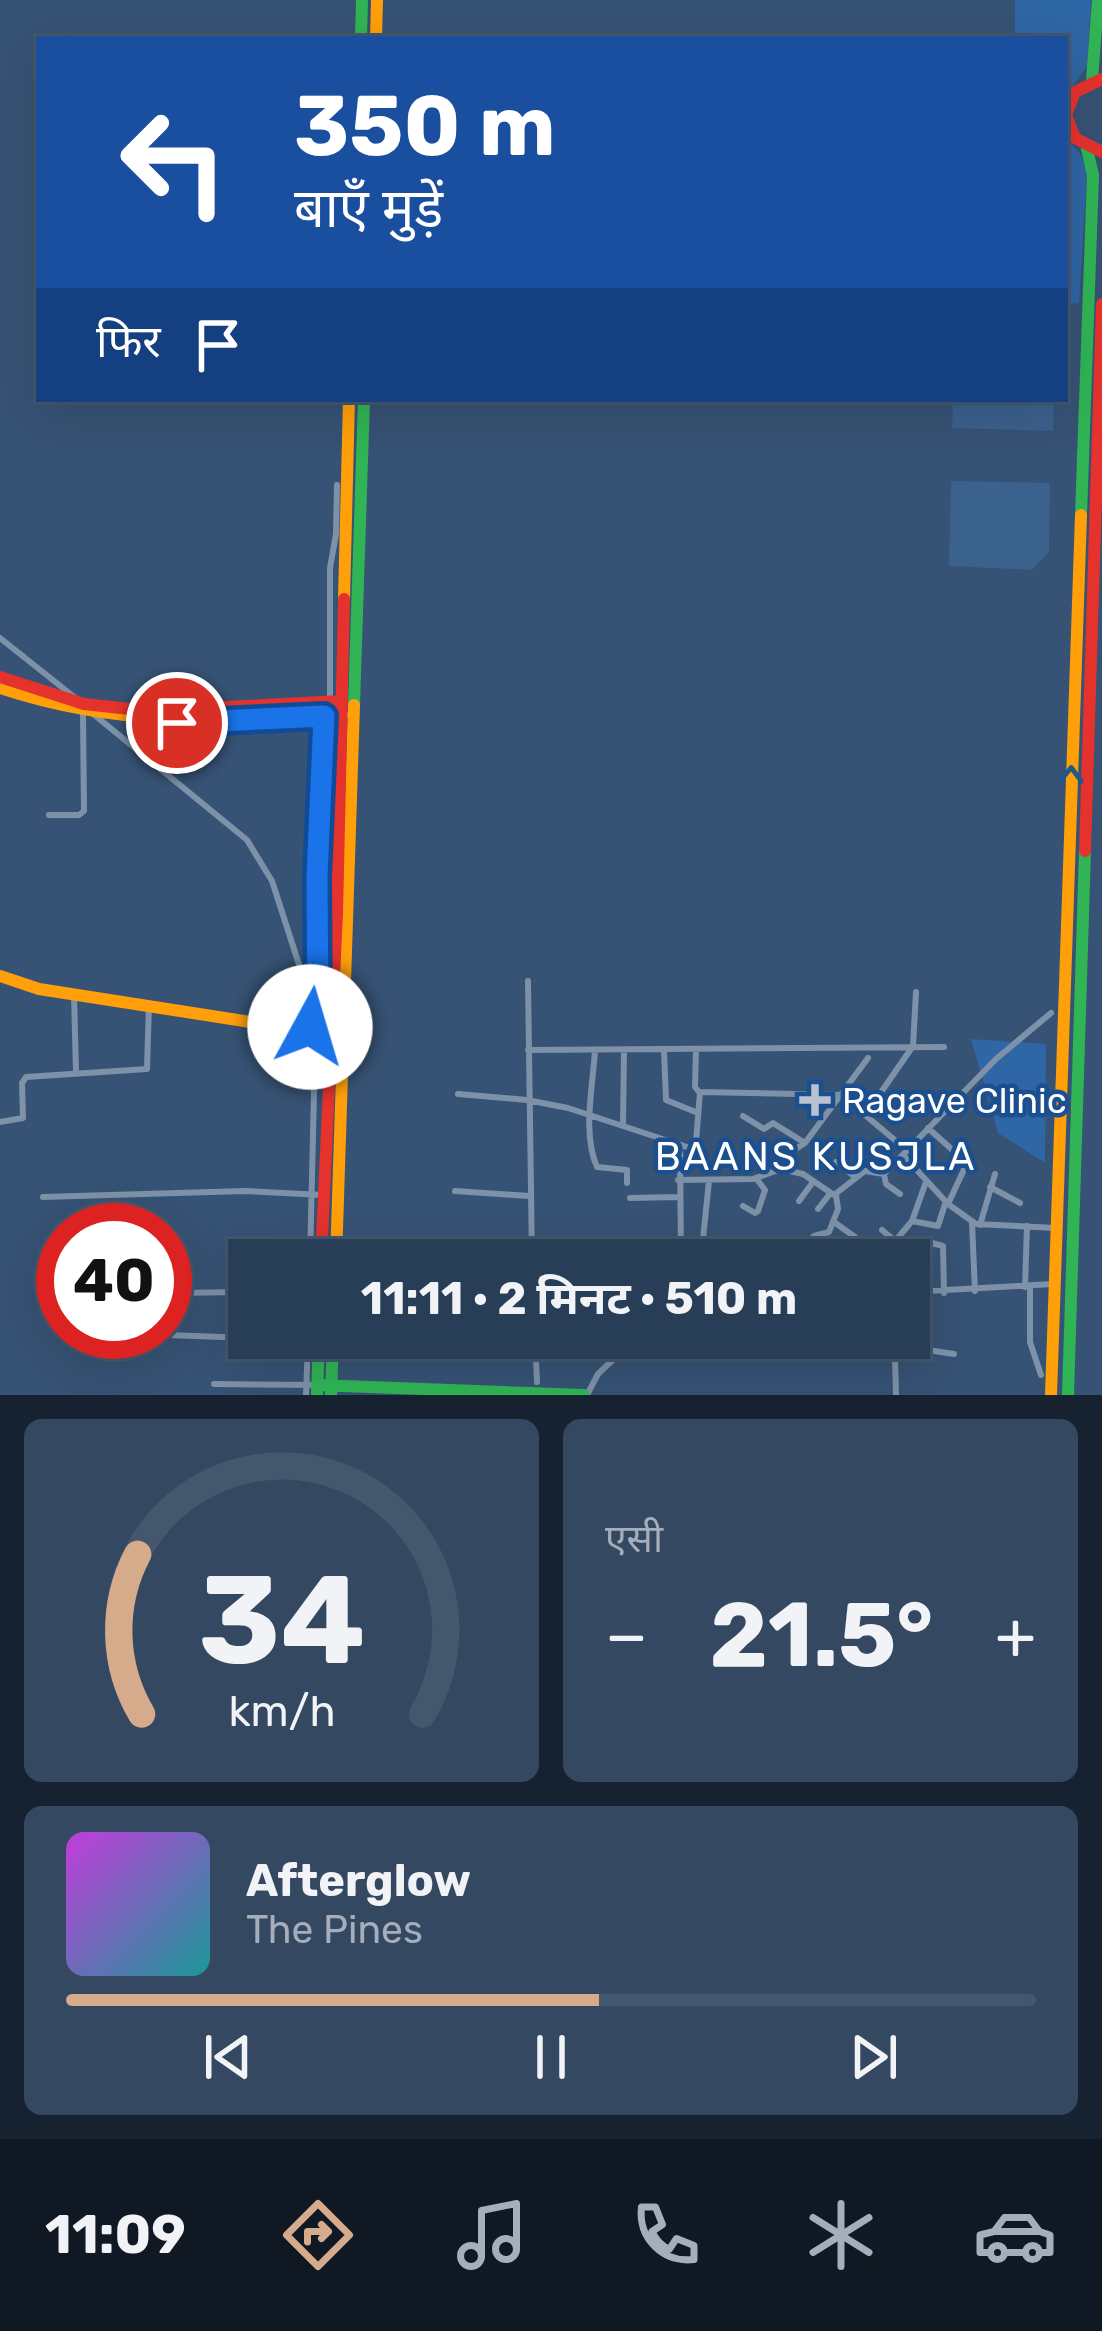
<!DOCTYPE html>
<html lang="hi">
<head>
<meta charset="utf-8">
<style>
  :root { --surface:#283e57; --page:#344961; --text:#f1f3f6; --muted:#a5aeba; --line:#44576d; --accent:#d6ab8b }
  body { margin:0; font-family:Rubik,"Noto Sans Devanagari",sans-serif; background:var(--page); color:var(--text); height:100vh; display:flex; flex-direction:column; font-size:45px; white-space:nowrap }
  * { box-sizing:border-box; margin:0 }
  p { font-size:39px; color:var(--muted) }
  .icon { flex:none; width:66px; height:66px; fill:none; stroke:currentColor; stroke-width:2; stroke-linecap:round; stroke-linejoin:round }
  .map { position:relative; height:1395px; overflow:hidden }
  .side { display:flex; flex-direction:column; gap:24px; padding:24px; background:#162230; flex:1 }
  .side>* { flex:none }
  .banner { position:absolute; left:36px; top:36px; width:1032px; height:366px; border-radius:0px; box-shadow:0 12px 48px #0002,0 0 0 3px var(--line); background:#1a4fa0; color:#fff; overflow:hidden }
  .speed { position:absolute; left:36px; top:1203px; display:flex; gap:24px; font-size:60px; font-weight:700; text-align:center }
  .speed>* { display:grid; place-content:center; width:156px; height:156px; border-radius:50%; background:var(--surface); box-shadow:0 12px 48px #0002,0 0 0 3px var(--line); line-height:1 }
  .speed .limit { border:18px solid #d22; background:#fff; color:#111 }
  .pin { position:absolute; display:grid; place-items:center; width:102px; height:102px; color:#fff; margin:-51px; border:6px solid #fff; border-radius:50%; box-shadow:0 3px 12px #0007 }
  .me { position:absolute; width:132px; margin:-66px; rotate:6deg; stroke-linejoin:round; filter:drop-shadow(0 0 9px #0008) }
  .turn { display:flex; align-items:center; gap:42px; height:252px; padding:0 60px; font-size:54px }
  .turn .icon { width:156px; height:156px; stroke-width:2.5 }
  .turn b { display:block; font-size:84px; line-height:102px }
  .then { display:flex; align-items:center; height:114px; padding:0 60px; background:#0003; gap:24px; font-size:45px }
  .big { font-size:90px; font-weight:700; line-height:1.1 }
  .side .card { flex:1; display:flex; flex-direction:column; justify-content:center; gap:18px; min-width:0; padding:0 42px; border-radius:18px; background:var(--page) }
  .side .dial { align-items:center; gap:0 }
  .dial svg { height:312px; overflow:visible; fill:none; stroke:var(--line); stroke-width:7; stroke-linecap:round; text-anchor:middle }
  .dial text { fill:var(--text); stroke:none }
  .song { display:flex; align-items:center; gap:36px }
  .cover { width:144px; height:144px; border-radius:18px; background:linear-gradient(135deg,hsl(290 70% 55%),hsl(180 70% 35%)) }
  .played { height:12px; border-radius:6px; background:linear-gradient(90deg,var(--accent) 55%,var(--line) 55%) }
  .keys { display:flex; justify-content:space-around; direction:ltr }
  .heat { display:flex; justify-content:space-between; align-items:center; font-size:66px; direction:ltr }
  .side .tiles { flex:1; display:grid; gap:24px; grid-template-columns:1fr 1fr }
  .card:last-child { grid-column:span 2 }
  .trip { position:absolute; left:228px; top:1239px; width:702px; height:120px; border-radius:0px; background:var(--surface); box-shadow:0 12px 48px #0002,0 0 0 3px var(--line); font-weight:700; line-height:120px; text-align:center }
  .tabs { display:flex; height:192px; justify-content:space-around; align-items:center; background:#101923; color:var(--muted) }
  .tabs .icon { width:84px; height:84px }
  .tabs .selected { color:var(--accent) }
  .tabs b { font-size:54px; color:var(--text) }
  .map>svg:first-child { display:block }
  .green { fill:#2f66a5 }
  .water { fill:#3b618d }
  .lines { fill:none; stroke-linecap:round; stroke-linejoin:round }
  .street { stroke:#7d92a8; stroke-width:6 }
  .fast { stroke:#30b455; stroke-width:12 }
  .slow { stroke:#ff9f0a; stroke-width:12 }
  .jam { stroke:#e5322d; stroke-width:12 }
  .oneway { stroke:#1d5989 }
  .route-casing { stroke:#114b97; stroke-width:30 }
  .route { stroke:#1a73e8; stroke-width:21 }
  .poi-dot { fill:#b9c2ce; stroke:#1b4f8f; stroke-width:4.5 }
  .labels { text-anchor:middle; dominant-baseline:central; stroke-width:9; stroke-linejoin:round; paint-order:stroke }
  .poi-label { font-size:36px; fill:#fff; stroke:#1b4f8f; text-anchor:start }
  .neighbourhood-label { font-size:39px; letter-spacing:3px; fill:#fff; stroke:#1b4f8f }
</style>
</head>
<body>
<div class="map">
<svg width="1102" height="1395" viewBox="0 0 1102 1395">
  <rect width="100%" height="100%" fill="#365274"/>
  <!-- green -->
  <path class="green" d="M1015,0H1091L1087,66L1066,95L1065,39H1015Z
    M1065,137L1081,155L1087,172L1079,303L1065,305Z
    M971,1039L1046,1044L1045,1163L998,1133Z"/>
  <!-- water -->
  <path class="water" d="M953,399H1054L1053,431L952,428Z
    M951,481L1050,483L1049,552L1032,570L949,566Z"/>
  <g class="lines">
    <!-- street -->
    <path class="street" d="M0,638L78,700
      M330,701V568L336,534L337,485
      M92,713L247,840L272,881L313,1008
      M49,815H79L84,811L83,714
      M528,981L532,1260
      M74,994L76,1072
      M528,1050L944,1047
      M595,1050C593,1086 582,1134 597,1167L627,1170V1183
      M664,1050L666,1100L698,1113
      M696,1050L695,1087L699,1092
      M458,1094L527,1100L568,1108L690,1148L696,1142L700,1092L841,1095L908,1151
      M866,1114L913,1046L916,992
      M743,1116L764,1129L773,1123L805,1143
      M0,1122L23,1118L22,1083L26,1077L147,1069L149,1004
      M623,1126L624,1050
      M928,1128L967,1163L948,1204
      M680,1145L681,1260
      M904,1156L948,1204L976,1224L1056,1228
      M836,1162L855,1177
      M776,1169L783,1157L805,1143L868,1058
      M884,1174L886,1184L900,1194
      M678,1180L753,1179L781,1169L803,1174L834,1195L865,1171L884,1174L996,1059L1051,1013
      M990,1187L1020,1203
      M455,1191L529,1196
      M43,1197L244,1191L323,1195
      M630,1198L678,1197
      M799,1201L813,1182
      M743,1206L755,1213L758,1211L765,1190L756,1178
      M818,1209L829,1195
      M912,1221L938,1226L945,1204
      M834,1222L855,1237L842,1260
      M972,1223L975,1291
      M980,1225L995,1174
      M882,1230L918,1260
      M896,1240L912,1221L926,1182
      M795,1257L814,1236L829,1232L838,1209L836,1195
      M701,1258L709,1181
      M310,1260L323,718
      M1025,1287L1027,1226
      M1030,1287V1342L1041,1375
      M909,1292L1053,1284
      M918,1292L921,1349L954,1354
      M165,1293L249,1292
      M920,1293L918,1260L932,1243L943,1246L944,1293
      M168,1335L308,1340
      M535,1338L537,1382
      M881,1338L882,1353L895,1358L896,1395
      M214,1384L317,1385
      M306,1395L308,1339
      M587,1395L598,1374L636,1338"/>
    <!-- fast -->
    <path class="fast" d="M361,39L362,0
      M1092,80L1098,0
      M1081,515L1093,175L1087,149
      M354,705L364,399
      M317,1385L584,1395
      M317,1395L319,1338
      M331,1395L333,1338
      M1068,1395L1085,851"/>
    <!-- slow -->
    <path class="slow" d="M376,39L377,0
      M344,599L349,399
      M0,688C117,727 221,722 342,715
      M0,976L39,989L295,1029L318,1023L331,1010
      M336,1260L354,705
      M1051,1395L1081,515"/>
    <!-- jam -->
    <path class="jam" d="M1102,79L1075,92L1066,115L1075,138L1102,152
      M0,677L84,704L148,711L342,701
      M1085,851L1102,304
      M321,1260L337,913L344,599"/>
  </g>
  <!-- one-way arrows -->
  <defs><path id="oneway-chevron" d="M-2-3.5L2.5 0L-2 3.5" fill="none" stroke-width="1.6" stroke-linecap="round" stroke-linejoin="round" transform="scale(3)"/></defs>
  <use class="oneway" href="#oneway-chevron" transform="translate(1071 775) rotate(-88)"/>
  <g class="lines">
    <defs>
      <path id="route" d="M177,723L324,716L317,877L318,1023L310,1027"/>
    </defs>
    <!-- route casing -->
    <use href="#route" class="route-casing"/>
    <!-- route -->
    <use href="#route" class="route"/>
  </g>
  <!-- markers -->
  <path class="poi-dot" d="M809 1082h12v12h12v12h-12v12h-12v-12h-12v-12h12z"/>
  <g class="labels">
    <!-- poi labels -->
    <g class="poi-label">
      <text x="842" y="1100">Ragave Clinic</text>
    </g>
    <!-- neighbourhood labels -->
    <g class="neighbourhood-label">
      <text x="816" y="1157">BAANS KUSJLA</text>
    </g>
  </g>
</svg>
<div class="speed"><div class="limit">40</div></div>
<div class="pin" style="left:177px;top:723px;background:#d93025"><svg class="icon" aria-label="arrive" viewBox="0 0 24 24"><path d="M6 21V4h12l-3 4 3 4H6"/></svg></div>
<svg class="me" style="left:310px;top:1027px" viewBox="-20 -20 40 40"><circle r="19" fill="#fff"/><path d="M0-13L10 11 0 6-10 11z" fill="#1a73e8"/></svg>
<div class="trip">11:11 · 2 मिनट · 510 m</div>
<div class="banner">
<div class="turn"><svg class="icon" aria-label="left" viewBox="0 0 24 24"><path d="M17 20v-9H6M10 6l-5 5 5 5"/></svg><div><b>350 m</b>बाएँ मुड़ें</div></div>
<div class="then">फिर<svg class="icon" aria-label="arrive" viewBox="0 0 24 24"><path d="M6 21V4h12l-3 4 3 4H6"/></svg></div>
</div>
</div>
<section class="side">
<div class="tiles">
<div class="card dial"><svg viewBox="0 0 100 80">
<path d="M14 69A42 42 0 1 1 86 69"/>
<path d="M14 69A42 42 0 0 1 13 28" stroke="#d6ab8b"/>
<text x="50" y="56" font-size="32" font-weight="700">34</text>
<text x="50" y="72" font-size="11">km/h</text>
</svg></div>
<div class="card"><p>एसी</p>
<div class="heat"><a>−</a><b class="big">21.5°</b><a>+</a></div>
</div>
<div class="card">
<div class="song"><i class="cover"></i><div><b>Afterglow</b><p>The Pines</p></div></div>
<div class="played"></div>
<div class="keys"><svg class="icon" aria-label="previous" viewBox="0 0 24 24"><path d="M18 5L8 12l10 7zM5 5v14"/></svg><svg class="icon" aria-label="pause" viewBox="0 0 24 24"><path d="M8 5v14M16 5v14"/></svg><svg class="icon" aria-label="next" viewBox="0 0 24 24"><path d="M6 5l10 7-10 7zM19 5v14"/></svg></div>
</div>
</div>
</section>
<nav class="tabs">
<b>11:09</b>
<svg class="icon selected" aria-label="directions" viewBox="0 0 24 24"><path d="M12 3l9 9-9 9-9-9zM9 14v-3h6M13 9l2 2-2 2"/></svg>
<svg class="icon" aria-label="music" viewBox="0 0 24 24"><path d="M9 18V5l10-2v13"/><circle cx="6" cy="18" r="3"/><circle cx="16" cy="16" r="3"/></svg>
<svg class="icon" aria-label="phone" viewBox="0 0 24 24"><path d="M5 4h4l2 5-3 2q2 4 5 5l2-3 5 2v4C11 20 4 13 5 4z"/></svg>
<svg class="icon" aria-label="climate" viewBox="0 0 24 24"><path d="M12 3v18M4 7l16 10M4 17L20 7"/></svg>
<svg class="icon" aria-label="car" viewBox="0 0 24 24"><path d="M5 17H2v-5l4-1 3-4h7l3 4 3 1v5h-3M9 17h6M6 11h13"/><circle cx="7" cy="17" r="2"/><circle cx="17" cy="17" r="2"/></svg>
</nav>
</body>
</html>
